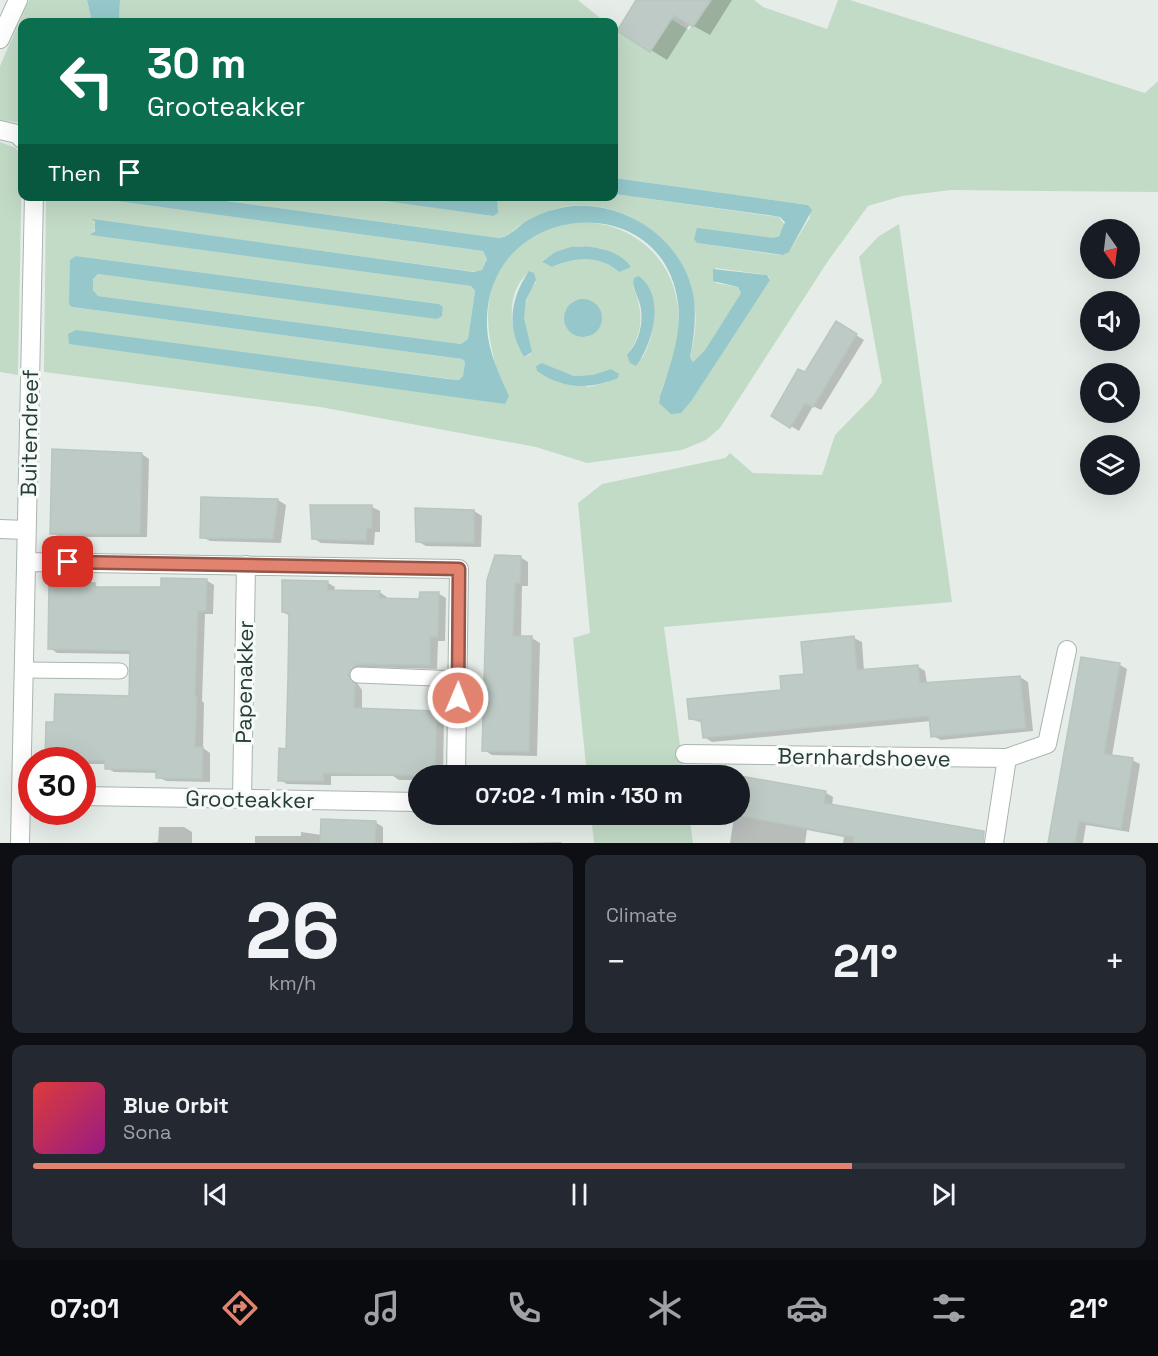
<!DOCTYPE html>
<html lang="en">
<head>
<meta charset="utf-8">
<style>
  :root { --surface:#171b24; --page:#242831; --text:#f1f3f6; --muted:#9ea1a6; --line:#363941; --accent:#e2836f }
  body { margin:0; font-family:"Space Grotesk",sans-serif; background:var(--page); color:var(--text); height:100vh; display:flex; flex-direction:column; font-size:22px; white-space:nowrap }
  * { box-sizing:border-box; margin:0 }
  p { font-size:20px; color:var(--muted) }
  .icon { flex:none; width:33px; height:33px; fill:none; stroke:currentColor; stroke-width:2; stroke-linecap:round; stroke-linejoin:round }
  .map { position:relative; height:843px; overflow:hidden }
  .drawer { display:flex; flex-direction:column; gap:12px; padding:12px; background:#0d0f14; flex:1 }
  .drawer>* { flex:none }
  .banner { position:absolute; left:18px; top:18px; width:600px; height:183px; border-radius:12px; box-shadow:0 6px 24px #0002; background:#0b6e4f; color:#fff; overflow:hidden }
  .needle { width:39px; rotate:166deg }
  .tools { position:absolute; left:1080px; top:219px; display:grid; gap:12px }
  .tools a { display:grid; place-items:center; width:60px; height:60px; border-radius:50%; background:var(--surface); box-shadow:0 6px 24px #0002; font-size:30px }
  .speed { position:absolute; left:18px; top:747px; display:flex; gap:12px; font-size:30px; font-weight:700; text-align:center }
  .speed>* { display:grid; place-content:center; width:78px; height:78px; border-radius:50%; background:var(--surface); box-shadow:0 6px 24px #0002; line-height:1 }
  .speed .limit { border:9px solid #d22; background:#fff; color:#111 }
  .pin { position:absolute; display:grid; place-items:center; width:51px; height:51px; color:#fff; margin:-26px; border-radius:12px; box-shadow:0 3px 9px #0006 }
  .me { position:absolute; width:66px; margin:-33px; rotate:1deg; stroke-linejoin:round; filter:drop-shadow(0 0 4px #0008) }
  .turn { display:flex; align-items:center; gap:21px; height:126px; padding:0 30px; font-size:27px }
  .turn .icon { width:78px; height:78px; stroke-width:2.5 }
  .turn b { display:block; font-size:42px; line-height:51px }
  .then { display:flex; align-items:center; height:57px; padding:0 30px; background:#0003; gap:12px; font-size:22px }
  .big { font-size:45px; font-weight:700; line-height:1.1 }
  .drawer .tile { flex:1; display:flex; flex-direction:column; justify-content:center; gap:9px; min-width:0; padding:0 21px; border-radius:12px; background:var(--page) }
  .drawer .dial { align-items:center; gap:0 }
  .dial b { font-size:78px; line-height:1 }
  .song { display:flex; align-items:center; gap:18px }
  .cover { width:72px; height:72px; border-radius:9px; background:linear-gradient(135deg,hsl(0 70% 55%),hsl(310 70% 35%)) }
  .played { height:6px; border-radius:3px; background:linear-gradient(90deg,var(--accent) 75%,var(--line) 75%) }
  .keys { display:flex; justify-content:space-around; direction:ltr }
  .heat { display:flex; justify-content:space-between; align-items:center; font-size:33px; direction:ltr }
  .drawer .tiles { flex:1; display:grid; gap:12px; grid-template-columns:1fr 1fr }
  .tile:last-child { grid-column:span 2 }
  .trip { position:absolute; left:408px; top:765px; width:342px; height:60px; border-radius:30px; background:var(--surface); box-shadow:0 6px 24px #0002; font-weight:700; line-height:60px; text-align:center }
  .tabs { display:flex; height:96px; justify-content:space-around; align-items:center; background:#090b0e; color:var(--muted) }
  .tabs .icon { width:42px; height:42px }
  .tabs .selected { color:var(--accent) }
  .tabs b { font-size:27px; color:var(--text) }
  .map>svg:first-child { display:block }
  .green { fill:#c2dbc7; fill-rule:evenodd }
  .water { fill:#95c7cb }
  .shadow { fill:#0003 }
  .building { fill:#becac5; stroke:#b9c6bf; stroke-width:1.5 }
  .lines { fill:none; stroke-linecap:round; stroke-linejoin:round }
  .lane-casing { stroke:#a9b5af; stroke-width:17 }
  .street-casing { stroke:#a9b5af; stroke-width:20 }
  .lane { stroke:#fff; stroke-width:15 }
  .street { stroke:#fff; stroke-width:18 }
  .route-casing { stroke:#935548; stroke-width:15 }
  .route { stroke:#e2836f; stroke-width:10 }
  .labels { text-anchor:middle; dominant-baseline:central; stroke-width:6; stroke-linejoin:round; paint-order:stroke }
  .street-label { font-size:22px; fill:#273d35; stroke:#f6faf8 }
</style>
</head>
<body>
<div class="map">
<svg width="1158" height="843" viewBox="0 0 1158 843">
  <rect width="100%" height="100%" fill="#e6ede9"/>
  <!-- green -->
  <path class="green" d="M29,0H87L92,22H22V123L0,120V66Z
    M120,0H578L605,22H119Z
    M708,0H754L763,7L827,29L838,0H850L1145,93L1158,81V192L951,190L902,196L868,206L828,261L720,428L706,440L682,450L587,463L536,447L320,407L44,372L46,197H87L483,251L487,259L482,270L477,272L93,220L96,226L92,235L471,286L475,291L468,339L461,344L98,296L93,290V279L98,274L442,316L443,307L439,304L76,256L72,307L462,359L465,362L463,376L459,380L72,331L505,404C498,366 481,332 491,292C514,193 660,202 677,301C681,321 677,345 671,364C667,377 660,390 659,403L692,400L770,278L767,275L715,268L716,283L738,287L741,293L705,350L693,362L690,357C694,340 698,320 694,303C682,243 632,200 569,206C553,208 536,215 522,224C514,229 508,236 499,238L197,197L357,196L493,216L494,200L470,197L614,196V194L779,217L785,225L777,238L697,243L780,255L789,252L810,217L808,205L614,178V30L645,49L666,16L689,30ZM579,246L603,249L622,258L619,272C599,254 574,258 552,267L542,262L555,252ZM531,271L536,282C524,297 521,318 527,337C530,344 532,347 531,354L524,357C509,334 504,289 531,271ZM642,278C657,303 657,333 642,358L630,351C644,330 643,309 633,287ZM583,299L590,336L583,337L565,311L572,302ZM542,363L574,376L592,375L611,369L608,382L588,387Z
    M0,142L16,148L22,159L18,375L0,372Z
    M899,224L952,602L664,627L684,775H587L573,638L590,633L578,503L602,484L725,458L730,453L753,473L822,475L835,435L873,396L882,382L859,257L879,236Z
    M591,815H689L693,843H594Z"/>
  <!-- water -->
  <path class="water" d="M87,0H120L119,22H92Z
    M614,178L801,204L808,205L812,210L789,252L783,255L697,243L694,239L697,228L774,238L779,236L785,222L780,217L768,215L614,194Z
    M87,197H197L499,238C511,236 520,224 530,219C541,213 553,209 565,207C621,198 682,237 693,294C697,315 694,337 690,357L693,362L705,350L741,293L738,287L713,281V269L767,275L770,280L692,400L681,413L671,414L659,403L660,396C670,366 682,335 678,303C663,184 482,201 487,327C488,351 499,374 509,396L505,404L69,344L68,334L76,330L448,379L459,380L463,376L465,362L462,359L72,307L69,304L70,260L76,256L439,304L443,307L442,316L437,319L98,274L93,279V290L98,296L461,344L468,339L475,291L471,286L90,235L95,231V222L92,219L474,272L482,270L487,259L483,251Z
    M470,197L497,200L498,213L493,216L357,197Z
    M571,247C592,245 618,249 631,267L619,272C599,254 573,258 552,267L542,262L555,252Z
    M529,271L534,273L536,280L526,300L524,318L532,352L524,357C506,328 510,299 529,271Z
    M639,276C666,297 653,343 636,366L630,363L627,355C640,341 645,319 639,301C636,292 632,287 634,278Z
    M564 318a19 19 0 1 1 38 0a19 19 0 1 1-38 0Z
    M542,363L574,376L592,375L611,369L619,374L618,378C589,390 563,389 537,371L536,366Z"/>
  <!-- shadow -->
  <path class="shadow" d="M638,0H732L710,35L690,24L667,60L619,30Z
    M836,323L864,340L821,410L813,406L799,431L773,415L805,374Z
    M142,454L149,459L147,537H59L52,533Z
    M278,500L286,505L281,543L210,541L202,537Z
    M312,506L372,507L380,511V532H375L374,545L321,543L313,538Z
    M474,511L482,516L481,547L426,546L417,541Z
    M496,556L520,557L528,562V586H522L521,638H532L540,643L537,756L492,755L484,750Z
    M206,580L214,585L213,614H205L202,701L204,703L203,748L210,753V782L166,781L158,777V773L114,772L107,768V764H82V760H47L48,724H55L130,697L132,654L57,653L50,648L94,585L101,588H163Z
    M328,583L335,587L334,591L379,592L387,597L386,600L421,601L439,594L446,598L445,641H438L437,669L364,667L355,680L362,690V710L436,712L444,717L443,776H418V780H399L393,776H331V785L287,784L280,780L287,750L290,616L283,612Z
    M854,638L862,642L864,671L917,666L925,671L927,684L1020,677L1028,682L1033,731L941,740L933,736L931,721L712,742L704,737L703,723L691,719L783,692Z
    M1120,665L1127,669L1112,756L1132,760L1140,764L1129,832L1086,825L1083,843H1049Z
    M740,777L826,793L833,797L832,806L971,843H843L844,837L807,830L805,843H730L734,817L718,814H740Z
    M375,822L383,827V843H255V836H301V832L322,835Z
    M159,827H184L192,832V843H150L158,842Z
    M561,842L562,843H505Z"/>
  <!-- building -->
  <path class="building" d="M636,0H711L693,27L674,15L650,52L617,31Z
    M836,321L857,334L813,407L805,403L790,428L771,416L798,369L805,372Z
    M52,449L142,453L140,534H50Z
    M201,497L278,499L273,539L200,538Z
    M310,505H372V528H367L366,541L312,539Z
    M415,508L474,510V543L416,542Z
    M495,555L521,556L520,583H515L513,636H532L529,752L482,751L487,580Z
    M161,578L207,579L206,611H198L195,697H197L195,747H203L202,779L156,778V770L105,769V761L45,760L46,722H54L55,694L129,696L130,651L48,649L49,582L95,583V587H161Z
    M282,580L328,581L327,590L380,591L379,598L419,599L420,592H439L438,637H430V665L356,664L348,675L355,684L354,708L437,711L435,776L323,773L324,781H278L279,748L286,749L288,677L289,613L282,612Z
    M854,636L857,670L918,665L920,683L1020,676L1026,728L931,737L929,716L703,738L701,720L689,719L687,699L781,690L780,676L804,674L801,642Z
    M1081,657L1120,663L1104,754L1133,758L1121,829L1079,821L1075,843H1048Z
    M740,776L826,791L824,803L984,831L983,843H853L854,837L729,814H740Z
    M321,819L376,821L375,843H320Z"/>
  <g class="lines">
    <defs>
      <path id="lane" d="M25,670L120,671
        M358,675L459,679"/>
      <path id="street" d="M0,39L18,0
        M0,130L17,134L22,139
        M0,529L26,530
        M27,562L459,569L456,776
        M685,754L1007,758L1047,744L1067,650
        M82,796L418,802
        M242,799L246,565
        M20,843L34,196
        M994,843L1007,758"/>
    </defs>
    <!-- lane casing -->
    <use href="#lane" class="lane-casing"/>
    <!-- street casing -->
    <use href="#street" class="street-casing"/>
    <!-- lane -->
    <use href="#lane" class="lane"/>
    <!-- street -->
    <use href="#street" class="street"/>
  </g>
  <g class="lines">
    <defs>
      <path id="route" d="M68,562L459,569L458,698"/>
    </defs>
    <!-- route casing -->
    <use href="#route" class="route-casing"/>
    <!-- route -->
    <use href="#route" class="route"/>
  </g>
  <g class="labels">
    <!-- street labels -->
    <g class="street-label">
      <text transform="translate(29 433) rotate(-89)">Buitendreef</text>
      <text transform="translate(244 682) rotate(-89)">Papenakker</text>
      <text transform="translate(864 757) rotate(1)">Bernhardshoeve</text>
      <text transform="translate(250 799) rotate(1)">Grooteakker</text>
    </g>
  </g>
</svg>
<div class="tools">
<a><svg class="needle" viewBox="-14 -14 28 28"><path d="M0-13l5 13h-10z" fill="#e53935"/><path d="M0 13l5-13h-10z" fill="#9ea1a6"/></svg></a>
<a><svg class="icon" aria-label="sound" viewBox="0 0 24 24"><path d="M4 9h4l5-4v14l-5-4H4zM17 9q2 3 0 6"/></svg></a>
<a><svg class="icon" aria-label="search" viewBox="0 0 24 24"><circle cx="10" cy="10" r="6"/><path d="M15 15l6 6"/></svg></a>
<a><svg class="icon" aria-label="layers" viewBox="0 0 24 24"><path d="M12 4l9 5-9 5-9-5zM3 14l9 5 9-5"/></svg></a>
</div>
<div class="speed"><div class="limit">30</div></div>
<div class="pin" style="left:68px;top:562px;background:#d93025"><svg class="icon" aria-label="arrive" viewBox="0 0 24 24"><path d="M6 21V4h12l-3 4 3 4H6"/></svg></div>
<svg class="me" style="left:458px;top:698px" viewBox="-20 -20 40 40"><circle r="17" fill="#e2836f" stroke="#fff" stroke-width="3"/><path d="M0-11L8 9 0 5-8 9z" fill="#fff"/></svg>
<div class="trip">07:02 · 1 min · 130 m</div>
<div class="banner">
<div class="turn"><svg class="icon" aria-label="left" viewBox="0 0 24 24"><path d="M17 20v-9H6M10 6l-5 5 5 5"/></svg><div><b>30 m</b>Grooteakker</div></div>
<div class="then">Then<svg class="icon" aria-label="arrive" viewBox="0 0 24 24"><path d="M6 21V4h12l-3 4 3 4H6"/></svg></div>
</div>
</div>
<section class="drawer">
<div class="tiles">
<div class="tile dial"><b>26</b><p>km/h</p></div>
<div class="tile"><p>Climate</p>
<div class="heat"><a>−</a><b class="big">21°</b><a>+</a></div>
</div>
<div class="tile">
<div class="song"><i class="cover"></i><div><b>Blue Orbit</b><p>Sona</p></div></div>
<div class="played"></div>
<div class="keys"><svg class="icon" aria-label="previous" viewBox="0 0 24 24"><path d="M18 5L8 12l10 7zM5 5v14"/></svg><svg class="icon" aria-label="pause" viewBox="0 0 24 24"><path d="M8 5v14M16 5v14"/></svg><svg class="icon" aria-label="next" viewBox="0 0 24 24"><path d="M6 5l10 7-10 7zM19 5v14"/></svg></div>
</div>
</div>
</section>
<nav class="tabs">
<b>07:01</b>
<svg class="icon selected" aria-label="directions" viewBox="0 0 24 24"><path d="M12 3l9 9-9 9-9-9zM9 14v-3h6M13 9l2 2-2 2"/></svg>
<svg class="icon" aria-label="music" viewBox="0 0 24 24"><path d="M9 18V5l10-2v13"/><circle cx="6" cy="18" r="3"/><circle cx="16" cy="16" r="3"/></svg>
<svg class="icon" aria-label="phone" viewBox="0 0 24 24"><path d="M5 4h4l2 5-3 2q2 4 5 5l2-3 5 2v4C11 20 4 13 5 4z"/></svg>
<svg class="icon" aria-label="climate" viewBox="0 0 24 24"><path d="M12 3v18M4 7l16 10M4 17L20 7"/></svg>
<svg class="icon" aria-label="car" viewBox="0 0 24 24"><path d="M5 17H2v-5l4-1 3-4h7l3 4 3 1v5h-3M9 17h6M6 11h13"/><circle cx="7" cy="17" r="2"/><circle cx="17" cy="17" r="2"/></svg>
<svg class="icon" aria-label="filters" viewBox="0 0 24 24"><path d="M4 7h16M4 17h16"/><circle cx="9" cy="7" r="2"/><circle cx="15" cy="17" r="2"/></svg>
<b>21°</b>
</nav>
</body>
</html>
